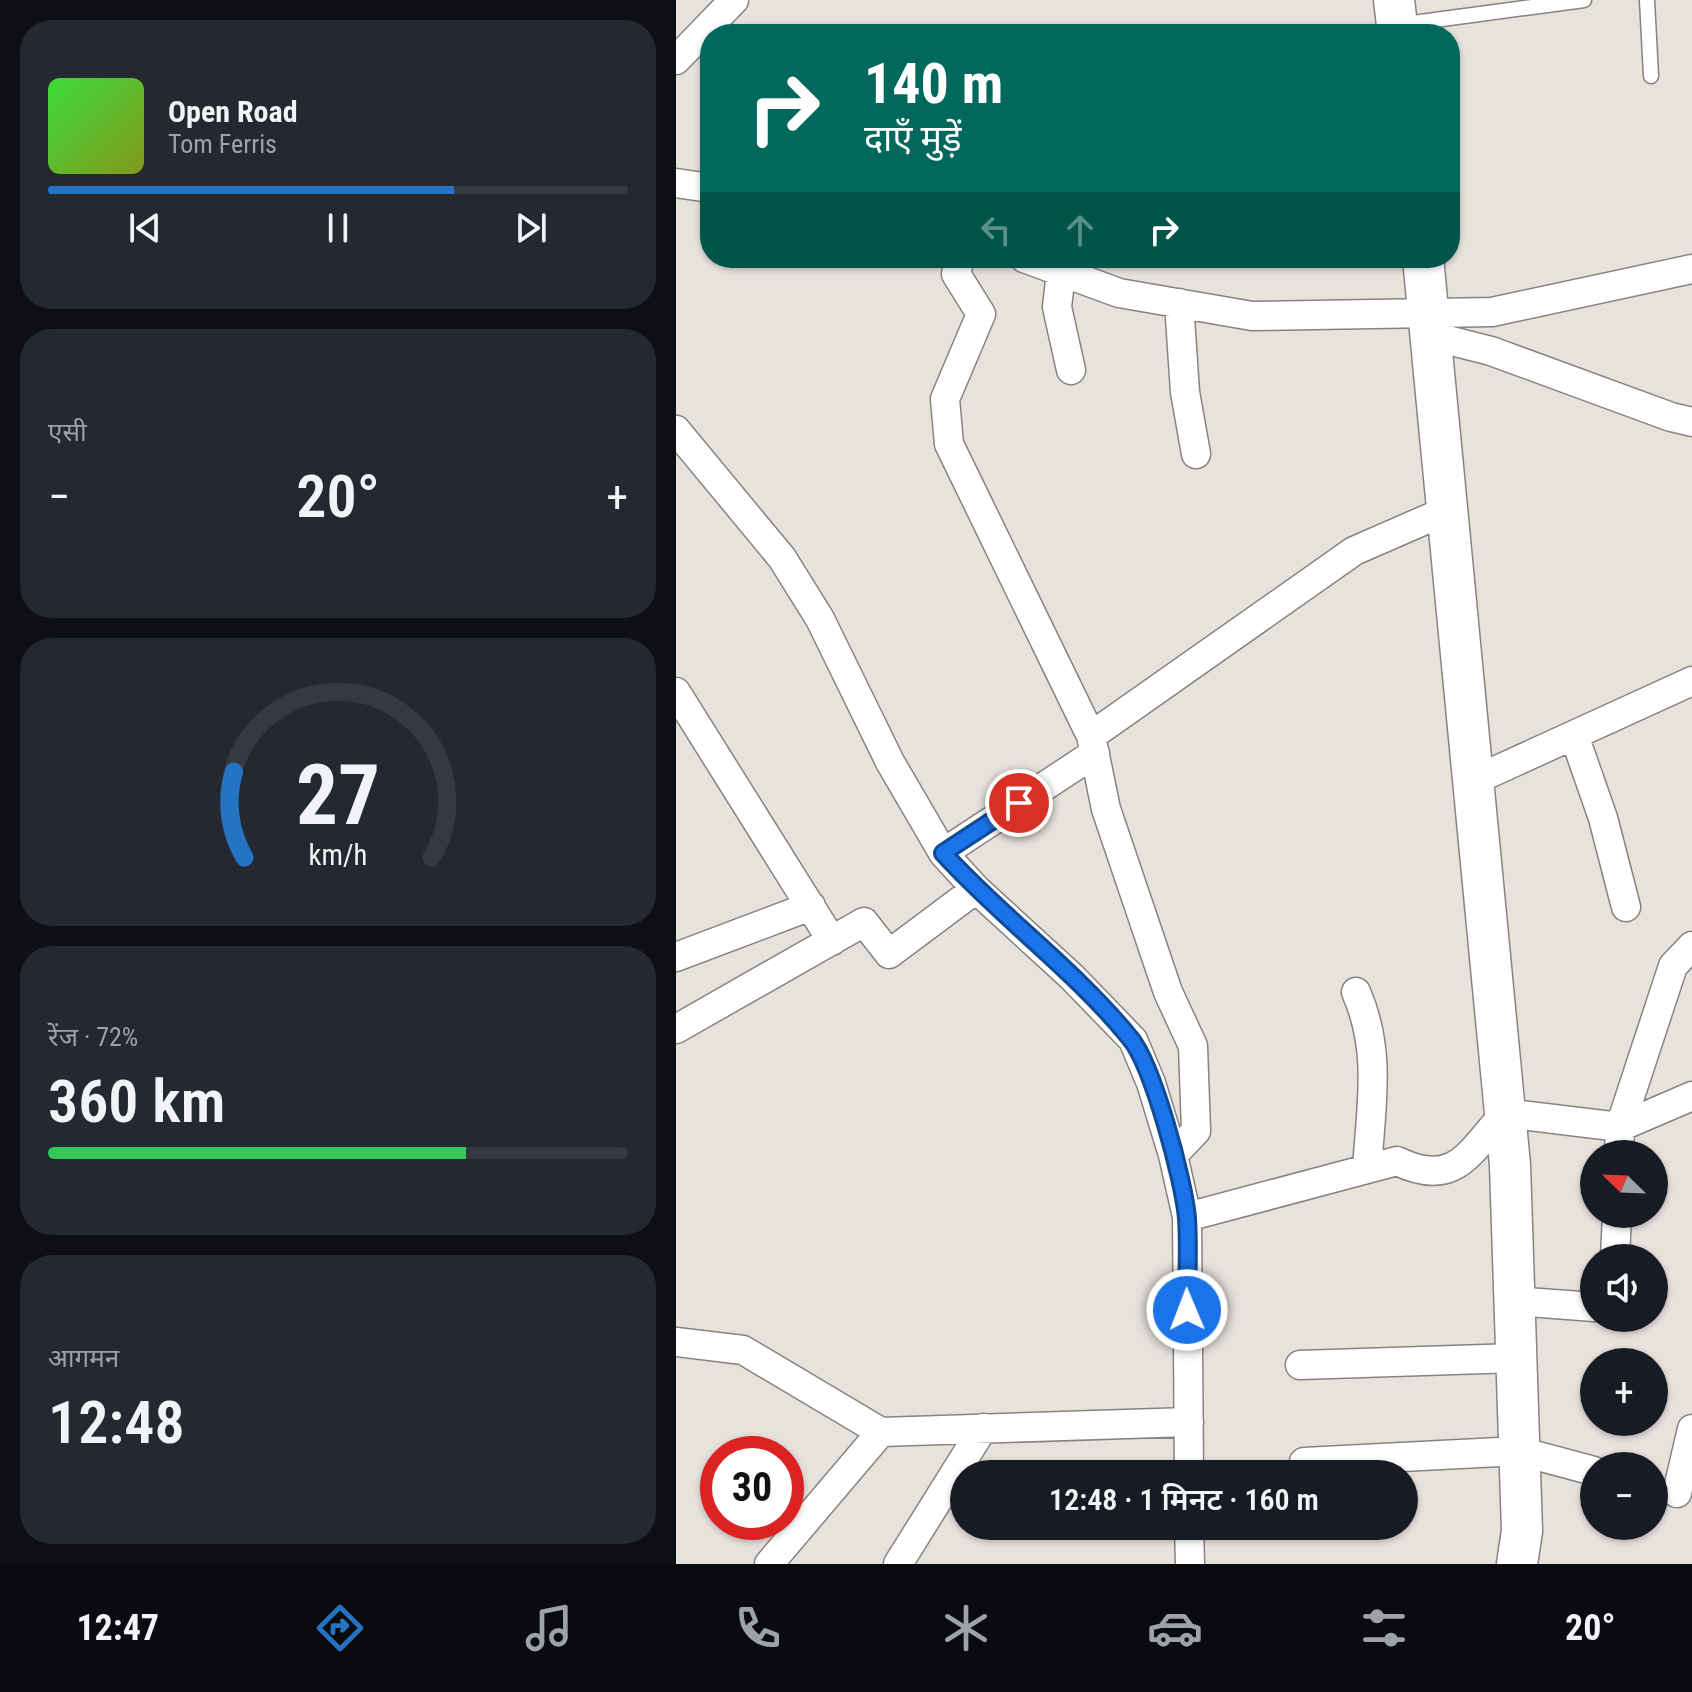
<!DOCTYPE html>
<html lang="hi">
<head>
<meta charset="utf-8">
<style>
  :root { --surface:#171b24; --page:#242831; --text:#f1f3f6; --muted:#9ea1a6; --line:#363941; --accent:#2474c3 }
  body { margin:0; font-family:"Roboto Condensed","Noto Sans Devanagari",sans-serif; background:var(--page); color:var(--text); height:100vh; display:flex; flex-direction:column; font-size:30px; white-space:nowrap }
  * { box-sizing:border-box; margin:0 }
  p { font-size:26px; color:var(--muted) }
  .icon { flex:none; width:44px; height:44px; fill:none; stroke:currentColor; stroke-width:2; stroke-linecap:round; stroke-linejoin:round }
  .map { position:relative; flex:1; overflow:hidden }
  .sheet { display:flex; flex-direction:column; gap:20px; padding:20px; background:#0d0f14; width:676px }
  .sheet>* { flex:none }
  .hud { position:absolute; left:24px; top:24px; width:760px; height:244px; border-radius:32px; box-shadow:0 2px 6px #0004; background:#00695c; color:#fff; overflow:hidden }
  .needle { width:52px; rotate:293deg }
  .fabs { position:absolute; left:904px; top:1140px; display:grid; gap:16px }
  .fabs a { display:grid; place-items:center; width:88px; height:88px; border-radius:50%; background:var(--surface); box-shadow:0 2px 6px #0004; font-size:40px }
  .speed { position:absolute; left:24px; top:1436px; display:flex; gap:16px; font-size:40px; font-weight:700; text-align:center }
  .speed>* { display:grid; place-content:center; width:104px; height:104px; border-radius:50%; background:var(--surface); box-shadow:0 2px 6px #0004; line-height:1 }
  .speed .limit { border:12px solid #d22; background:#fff; color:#111 }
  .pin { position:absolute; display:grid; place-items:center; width:68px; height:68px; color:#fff; margin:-34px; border:4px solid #fff; border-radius:50%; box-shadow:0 2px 8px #0007 }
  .me { position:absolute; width:88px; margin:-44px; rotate:359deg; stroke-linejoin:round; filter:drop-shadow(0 0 6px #0008) }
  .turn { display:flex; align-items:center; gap:28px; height:168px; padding:0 32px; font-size:36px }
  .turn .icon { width:104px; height:104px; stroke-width:2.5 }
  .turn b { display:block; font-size:56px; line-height:68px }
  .lanes { display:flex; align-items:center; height:76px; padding:0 32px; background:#0003; justify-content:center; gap:40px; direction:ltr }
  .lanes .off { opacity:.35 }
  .big { font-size:60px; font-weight:600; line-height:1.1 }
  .sheet .card { flex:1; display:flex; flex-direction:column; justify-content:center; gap:12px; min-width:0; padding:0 28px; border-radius:32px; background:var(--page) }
  .sheet .dial { align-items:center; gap:0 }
  .dial svg { height:208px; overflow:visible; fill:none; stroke:var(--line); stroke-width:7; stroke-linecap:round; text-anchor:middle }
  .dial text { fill:var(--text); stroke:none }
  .song { display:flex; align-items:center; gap:24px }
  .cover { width:96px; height:96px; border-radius:12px; background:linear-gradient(135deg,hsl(120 70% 55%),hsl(70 70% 35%)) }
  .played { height:8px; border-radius:4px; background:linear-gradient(90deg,var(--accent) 70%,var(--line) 70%) }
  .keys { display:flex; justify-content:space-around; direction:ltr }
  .heat { display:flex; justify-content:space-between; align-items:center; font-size:44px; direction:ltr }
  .charge { height:12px; border-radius:6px; background:linear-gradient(90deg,#34c759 72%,var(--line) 0) }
  .trip { position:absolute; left:274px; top:1460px; width:468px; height:80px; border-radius:40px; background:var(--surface); box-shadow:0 2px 6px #0004; font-weight:600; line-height:80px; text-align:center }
  .tabs { display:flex; height:128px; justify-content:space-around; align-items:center; background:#090b0e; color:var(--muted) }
  .tabs .icon { width:56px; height:56px }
  .tabs .active { color:var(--accent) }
  .tabs b { font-size:36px; color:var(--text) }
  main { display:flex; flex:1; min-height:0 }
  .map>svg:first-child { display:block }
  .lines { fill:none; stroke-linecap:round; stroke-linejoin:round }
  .lane-casing { stroke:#88837f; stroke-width:17 }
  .street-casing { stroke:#88837f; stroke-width:31 }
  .secondary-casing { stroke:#88837f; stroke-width:43 }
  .lane { stroke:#fff; stroke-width:14 }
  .street { stroke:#fff; stroke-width:28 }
  .secondary { stroke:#fff; stroke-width:40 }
  .route-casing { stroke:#114b97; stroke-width:20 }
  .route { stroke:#1a73e8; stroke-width:14 }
</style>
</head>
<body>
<main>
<section class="sheet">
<div class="card">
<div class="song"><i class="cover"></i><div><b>Open Road</b><p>Tom Ferris</p></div></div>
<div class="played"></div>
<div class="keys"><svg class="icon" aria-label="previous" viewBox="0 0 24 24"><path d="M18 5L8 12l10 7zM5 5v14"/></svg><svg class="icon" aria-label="pause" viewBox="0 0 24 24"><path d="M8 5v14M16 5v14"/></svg><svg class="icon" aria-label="next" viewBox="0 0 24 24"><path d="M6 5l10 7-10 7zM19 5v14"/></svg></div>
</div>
<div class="card"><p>एसी</p>
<div class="heat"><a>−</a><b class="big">20°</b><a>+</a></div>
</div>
<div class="card dial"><svg viewBox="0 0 100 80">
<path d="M14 69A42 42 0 1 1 86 69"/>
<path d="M14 69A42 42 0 0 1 10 36" stroke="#2474c3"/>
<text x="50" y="56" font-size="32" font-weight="700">27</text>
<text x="50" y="72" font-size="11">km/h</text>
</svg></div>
<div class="card"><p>रेंज · 72%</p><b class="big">360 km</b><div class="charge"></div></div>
<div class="card"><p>आगमन</p><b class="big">12:48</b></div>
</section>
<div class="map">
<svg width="1016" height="1564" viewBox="0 0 1016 1564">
  <rect width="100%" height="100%" fill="#e8e2dd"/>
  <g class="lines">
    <defs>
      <path id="lane" d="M971,0L975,76
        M722,25L908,0"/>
      <path id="street" d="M0,60L58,0
        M0,183L34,188
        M284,258L280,274L305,314L269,399L273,444L415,736L430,809L492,992L517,1046L520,1131L497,1155
        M348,258L443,293L576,316L816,312L1016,269
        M385,272L381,307L395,370
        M503,303L509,392L520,454
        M756,336L815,351L995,417L1016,422
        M0,430L106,558L144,619L214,762L267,853L300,889L396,977L457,1040L475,1083L497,1155L511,1217L513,1474
        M0,692L156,941
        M898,735L927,818L950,907
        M415,736L678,551L772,510
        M797,781L1016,681
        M267,853L419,753
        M0,957L135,906
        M680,992C706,1051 695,1106 691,1169
        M0,1029L188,922L213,954L300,889
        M943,1154L944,1127L1016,1096
        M511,1217L721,1161C779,1189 793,1153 829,1113L944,1127L997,966L1016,946
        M939,1258L941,1214
        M838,1301L918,1307
        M0,1342L67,1350L205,1432L513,1422
        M624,1365L840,1358
        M628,1462L843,1451L918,1471
        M1001,1493L1016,1429
        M513,1526L514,1564
        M93,1564L205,1432
        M222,1564L307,1428"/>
      <path id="secondary" d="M718,0L722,34
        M747,258L834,1165L846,1531L841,1564"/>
    </defs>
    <!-- lane casing -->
    <use href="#lane" class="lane-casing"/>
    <!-- street casing -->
    <use href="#street" class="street-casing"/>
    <!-- secondary casing -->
    <use href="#secondary" class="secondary-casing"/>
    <!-- lane -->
    <use href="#lane" class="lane"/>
    <!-- street -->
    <use href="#street" class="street"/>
    <!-- secondary -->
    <use href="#secondary" class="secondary"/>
  </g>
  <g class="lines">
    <defs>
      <path id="route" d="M343,803L267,853C326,918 399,970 454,1038C477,1065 508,1182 511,1218C513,1248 511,1280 511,1310"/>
    </defs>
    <!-- route casing -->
    <use href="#route" class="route-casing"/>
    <!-- route -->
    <use href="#route" class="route"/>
  </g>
</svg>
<div class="fabs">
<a><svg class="needle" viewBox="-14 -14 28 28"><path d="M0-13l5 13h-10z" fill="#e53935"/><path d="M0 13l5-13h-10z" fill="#9ea1a6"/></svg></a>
<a><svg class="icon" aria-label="sound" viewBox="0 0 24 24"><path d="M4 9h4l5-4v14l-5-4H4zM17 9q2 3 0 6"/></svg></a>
<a>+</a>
<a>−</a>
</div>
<div class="speed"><div class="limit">30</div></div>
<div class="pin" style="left:343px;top:803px;background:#d93025"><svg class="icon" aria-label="arrive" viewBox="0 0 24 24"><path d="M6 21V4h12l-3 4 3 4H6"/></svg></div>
<svg class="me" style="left:511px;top:1310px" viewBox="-20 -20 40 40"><circle r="17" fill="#1a73e8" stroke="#fff" stroke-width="3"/><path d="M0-11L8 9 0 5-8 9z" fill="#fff"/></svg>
<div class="trip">12:48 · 1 मिनट · 160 m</div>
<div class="hud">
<div class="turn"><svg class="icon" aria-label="right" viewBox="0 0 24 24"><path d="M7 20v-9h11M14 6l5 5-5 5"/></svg><div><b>140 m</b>दाएँ मुड़ें</div></div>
<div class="lanes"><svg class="icon off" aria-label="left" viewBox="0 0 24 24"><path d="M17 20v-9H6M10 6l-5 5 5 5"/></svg><svg class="icon off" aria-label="ahead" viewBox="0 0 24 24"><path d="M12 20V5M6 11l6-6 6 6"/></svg><svg class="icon" aria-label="right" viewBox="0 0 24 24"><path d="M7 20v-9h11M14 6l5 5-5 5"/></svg></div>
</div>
</div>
</main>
<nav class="tabs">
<b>12:47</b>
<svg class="icon active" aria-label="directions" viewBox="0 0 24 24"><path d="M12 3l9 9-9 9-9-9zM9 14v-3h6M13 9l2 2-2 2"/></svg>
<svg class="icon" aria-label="music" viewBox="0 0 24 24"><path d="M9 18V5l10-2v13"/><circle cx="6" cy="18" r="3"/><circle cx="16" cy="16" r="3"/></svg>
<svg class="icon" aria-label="phone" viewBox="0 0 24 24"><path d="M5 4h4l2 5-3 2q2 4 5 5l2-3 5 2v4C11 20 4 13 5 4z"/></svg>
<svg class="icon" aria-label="climate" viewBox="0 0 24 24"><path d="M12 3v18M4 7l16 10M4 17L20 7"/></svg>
<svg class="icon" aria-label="car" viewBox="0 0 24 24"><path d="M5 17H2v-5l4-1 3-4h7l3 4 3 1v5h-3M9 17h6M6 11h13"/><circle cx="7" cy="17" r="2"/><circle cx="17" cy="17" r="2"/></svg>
<svg class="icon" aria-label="filters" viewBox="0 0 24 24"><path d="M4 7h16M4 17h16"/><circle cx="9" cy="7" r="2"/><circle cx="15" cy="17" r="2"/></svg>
<b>20°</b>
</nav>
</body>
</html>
